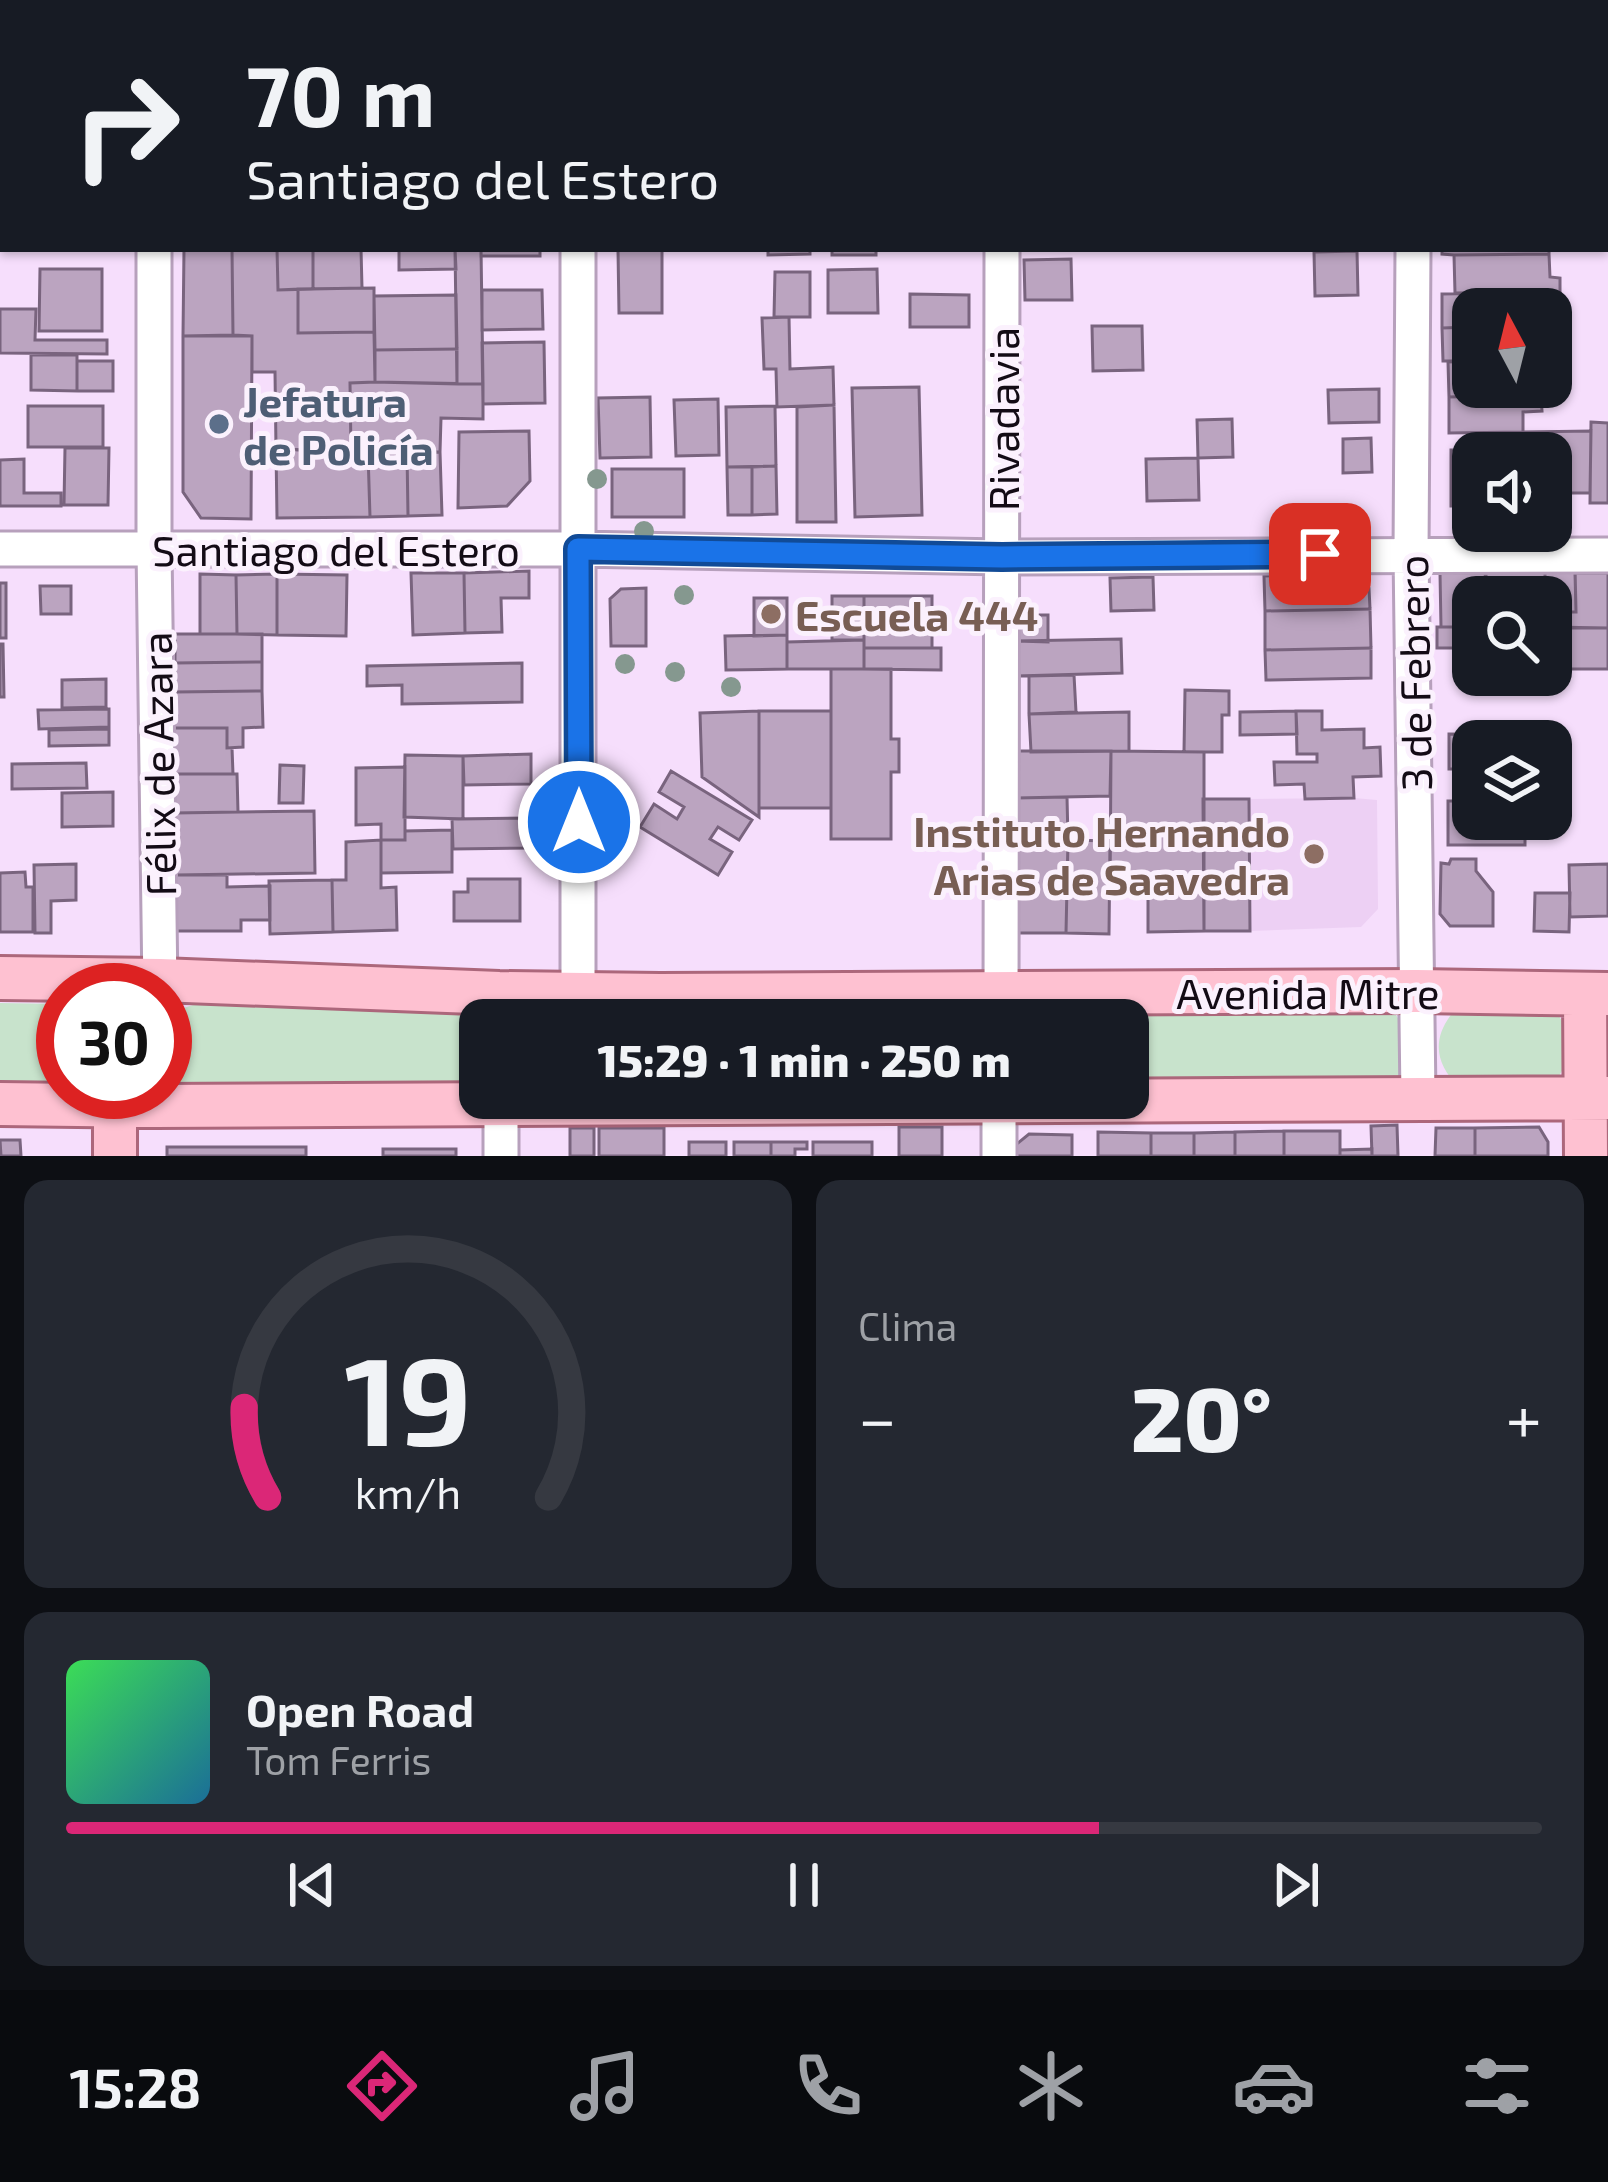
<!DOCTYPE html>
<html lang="es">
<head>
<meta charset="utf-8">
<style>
  :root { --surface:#171b24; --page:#242831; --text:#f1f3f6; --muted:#9ea1a6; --line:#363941; --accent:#db2777 }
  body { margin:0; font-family:"Exo 2",sans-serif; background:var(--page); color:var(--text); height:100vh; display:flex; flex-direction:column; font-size:45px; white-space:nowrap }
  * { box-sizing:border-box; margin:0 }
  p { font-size:39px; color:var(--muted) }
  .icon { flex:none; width:66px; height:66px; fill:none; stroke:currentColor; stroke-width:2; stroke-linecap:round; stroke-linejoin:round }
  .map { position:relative; height:1156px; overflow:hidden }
  .panel { display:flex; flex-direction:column; gap:24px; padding:24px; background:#0d0f14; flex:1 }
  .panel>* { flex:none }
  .top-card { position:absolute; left:0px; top:0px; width:1608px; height:252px; box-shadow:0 3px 9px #0004; background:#171b24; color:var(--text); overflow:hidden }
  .needle { width:78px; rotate:353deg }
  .controls { position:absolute; left:1452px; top:288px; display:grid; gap:24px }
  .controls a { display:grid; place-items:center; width:120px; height:120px; border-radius:24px; background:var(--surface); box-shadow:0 3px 9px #0004; font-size:60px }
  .speed { position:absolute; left:36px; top:963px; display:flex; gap:24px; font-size:60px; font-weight:700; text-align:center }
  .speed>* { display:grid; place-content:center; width:156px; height:156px; border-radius:50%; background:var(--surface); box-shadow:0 3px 9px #0004; line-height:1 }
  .speed .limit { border:18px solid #d22; background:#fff; color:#111 }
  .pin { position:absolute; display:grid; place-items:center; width:102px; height:102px; color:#fff; margin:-51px; border-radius:24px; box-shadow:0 6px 18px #0006 }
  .me { position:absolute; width:132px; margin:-66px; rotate:0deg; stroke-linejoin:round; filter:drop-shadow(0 0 9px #0008) }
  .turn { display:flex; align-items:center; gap:42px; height:252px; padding:0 48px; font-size:54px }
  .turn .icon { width:156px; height:156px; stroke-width:2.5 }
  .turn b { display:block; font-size:84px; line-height:102px }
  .big { font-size:90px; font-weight:800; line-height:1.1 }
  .panel .card { flex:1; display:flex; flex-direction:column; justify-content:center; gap:18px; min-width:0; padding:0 42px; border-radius:24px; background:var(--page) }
  .panel .dial { align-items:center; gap:0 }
  .dial svg { height:312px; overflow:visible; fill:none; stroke:var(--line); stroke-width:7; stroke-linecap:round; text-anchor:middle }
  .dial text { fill:var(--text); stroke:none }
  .song { display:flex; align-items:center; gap:36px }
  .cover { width:144px; height:144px; border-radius:18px; background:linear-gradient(135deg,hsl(130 70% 55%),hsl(200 70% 35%)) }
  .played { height:12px; border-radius:6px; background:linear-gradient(90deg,var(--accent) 70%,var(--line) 70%) }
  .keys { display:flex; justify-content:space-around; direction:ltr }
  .heat { display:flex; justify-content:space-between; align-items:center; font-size:66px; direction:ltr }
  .panel .tiles { flex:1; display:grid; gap:24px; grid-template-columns:1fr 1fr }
  .card:last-child { grid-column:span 2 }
  .trip { position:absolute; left:459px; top:999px; width:690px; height:120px; border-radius:24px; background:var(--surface); box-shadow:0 3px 9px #0004; font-weight:800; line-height:120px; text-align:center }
  .menu { display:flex; height:192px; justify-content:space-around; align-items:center; background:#090b0e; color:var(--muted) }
  .menu .icon { width:84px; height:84px }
  .menu .on { color:var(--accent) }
  .menu b { font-size:54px; color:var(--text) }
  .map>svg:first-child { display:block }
  .built { fill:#edd0f4 }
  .green { fill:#c8e3cc }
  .building { fill:#bba4c0; stroke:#79647e; stroke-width:3 }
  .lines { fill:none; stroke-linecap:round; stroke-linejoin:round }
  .minor-casing { stroke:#b7a0bc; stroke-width:39 }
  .major-casing { stroke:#ac677b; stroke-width:48 }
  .minor { stroke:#fff; stroke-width:33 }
  .major { stroke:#fec1d1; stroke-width:42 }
  .tree { fill:#85988f }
  .route-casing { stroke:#114b97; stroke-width:30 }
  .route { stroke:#1a73e8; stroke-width:21 }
  .service-dot { fill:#5c6f8a; stroke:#fbf1fd; stroke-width:4.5 }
  .education-dot { fill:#8d6e63; stroke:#fbf1fd; stroke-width:4.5 }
  .labels { text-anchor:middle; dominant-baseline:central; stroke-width:10; stroke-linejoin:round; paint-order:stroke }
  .service-label { font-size:42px; font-weight:bold; fill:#4e5e75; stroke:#fbf1fd; text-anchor:start }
  .street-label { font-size:42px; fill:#130b15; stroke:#fbf1fd }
  .education-label { font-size:42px; font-weight:bold; fill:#785e54; stroke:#fbf1fd; text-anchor:start }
</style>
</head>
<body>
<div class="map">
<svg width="1608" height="1156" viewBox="0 0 1608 1156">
  <rect width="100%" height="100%" fill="#f6defc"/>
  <!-- built -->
  <path class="built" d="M1354,798L1377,800L1378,909L1361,927L1250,931L1249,799Z"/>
  <!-- green -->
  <path class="green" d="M207,1001L468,1010L480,1024V1071L469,1085L179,1090C174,1086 169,1082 166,1075C162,1065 163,1025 170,1017C180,1007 194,1005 207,1001Z
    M0,1003L63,1004V1092L0,1095Z
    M1553,1008C1574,1034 1574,1057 1554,1083L1459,1087C1434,1063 1432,1037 1454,1011Z
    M1393,1011C1409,1030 1410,1065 1394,1086L1128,1095V1020H1032L1038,1013Z
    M963,1013L968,1020H604L608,1015Z"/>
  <!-- building -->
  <path class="building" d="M340,0H428V3H340Z
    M860,0H951V2L860,3Z
    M1302,0H1360V3H1302Z
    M1544,0H1590V3H1545Z
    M1605,12H1608V84H1605Z
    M0,19H3V83H0Z
    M1605,151H1608V221H1605Z
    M184,249H232L233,335L183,336Z
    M232,249H277L278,290L298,289V333L374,332L375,382L350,383L351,451L276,449L275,372H252V336L233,335Z
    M277,249H313V289L278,290Z
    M313,249H361L362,288L313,289Z
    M399,249H455L456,269L399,270Z
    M455,249H481L483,384H457Z
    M481,249H540V256H481Z
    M662,249V313H619L618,250Z
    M768,249H810V254L768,255Z
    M832,249H876V255H832Z
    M1442,249H1549V254L1454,255L1442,254Z
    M1357,251L1358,295L1315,296L1314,252Z
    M1549,254L1550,277L1560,278V292L1455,293L1454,255Z
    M1071,259L1072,300H1025L1024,260Z
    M40,269H102V331H39Z
    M877,269L878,313H828V270Z
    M775,272H810V317H774Z
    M374,288V332L298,333V289Z
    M482,290H542L543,329L482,330Z
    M1560,292V326H1551V309H1473V327L1442,328V294Z
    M910,294L969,295V327H910Z
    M456,295L457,349L375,350L374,296Z
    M0,309H36L35,340H107V354L0,353Z
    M789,317L790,369L833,367L834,405L777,407L776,369H764L762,318Z
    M1092,326H1142L1143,370L1093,371Z
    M1473,327V361H1443L1442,328Z
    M183,336H252L251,519L201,518L183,492Z
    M544,342L545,403L483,404L482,343Z
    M457,349V384L375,382V350Z
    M31,355H77V391L31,390Z
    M1551,360L1553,395L1449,397L1448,362L1473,361V387H1551Z
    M77,361H113V391H77Z
    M375,382L483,384V419L441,418L440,452L368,453L351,451L350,383Z
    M919,387L922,515L855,517L852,388Z
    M1379,389V422L1329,423L1328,390Z
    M1541,395L1542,411L1523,412V432L1449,433V397Z
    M650,397L651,457L600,458L598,398Z
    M718,399L719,455L676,456L674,400Z
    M834,405L836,522H797V407Z
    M28,406H103V447H28Z
    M775,406L776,466L727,467L726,407Z
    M1232,419L1233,457L1198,458L1197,420Z
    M1591,422L1608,423V503H1590Z
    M529,431L530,481L507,506L458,508L459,432Z
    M1591,431L1590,493H1551V453H1524L1523,432Z
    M1371,438L1372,472L1343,473V439Z
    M65,448H109L108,505H64Z
    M276,449L368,453L370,517L277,518Z
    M1524,449V453H1485V450Z
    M1451,450H1485V453H1473V506H1451Z
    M407,452L408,516L370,517L368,453Z
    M407,452H440L442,515L408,516Z
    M1198,458L1199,500L1147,501L1146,459Z
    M24,459V493H61V506H0V460Z
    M776,466L777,514L752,515V467Z
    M727,467H752V515H728Z
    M612,469H684V517H612Z
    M1545,567V597H1486L1485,568Z
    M1545,567H1575L1576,612H1551V597H1545Z
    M529,571V598H501L502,632L465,633L464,573Z
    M411,573H464L465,633L413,635Z
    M1358,573L1369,588L1370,609L1265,611L1264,576Z
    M1440,573H1486V597H1473V627H1441Z
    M1575,573H1608V628H1563L1562,612H1576Z
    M200,574L236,575L237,634H200Z
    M277,574V635L237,634L236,575Z
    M277,574L347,575L346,636L277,635Z
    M1153,577L1154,610L1111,611L1110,578Z
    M0,583H6V638H0Z
    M40,586H71V614H41Z
    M646,588V646H611L610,599L621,589Z
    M832,596H864V640H832Z
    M864,596H932V648H864Z
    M754,598H787V635L754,636Z
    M1370,609L1371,648L1265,650V611Z
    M1016,615H1048V642L1016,641Z
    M1437,627H1473V669H1459L1460,648H1437Z
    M1551,627L1608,628V669H1551Z
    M175,634H262V662L175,663Z
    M787,635V669L726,670L725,636Z
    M1121,639L1122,673L1016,676V641Z
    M864,640V669H787V642Z
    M0,644H3L4,697H0Z
    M864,648H941V670L864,669Z
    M1371,648V678L1266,680L1265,650Z
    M262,662V691L175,692V663Z
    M522,663V702L402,704V685L367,686V666Z
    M831,669H891V739H899V772H891V839H831Z
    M1074,675L1076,712L1029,714V676Z
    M106,679V707L62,708V680Z
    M1185,690L1229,691V715H1222V752H1184Z
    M262,691L263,727L243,728V747L227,748V728H174L175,692Z
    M109,709V727L39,729L38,710Z
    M759,711H831V808H759Z
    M759,711V817L702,777L700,713Z
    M1296,711H1322V730L1364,729V748L1380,747L1381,776L1353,777L1354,798L1305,799L1304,784L1275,785L1274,762H1317V754H1297Z
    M1296,711L1297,734L1240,735V712Z
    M1129,712V751L1031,752L1029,714Z
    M174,728H227V748H232L233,774H174Z
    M109,729V745L49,746V730Z
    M1449,734L1529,735V741H1473V769H1449Z
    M1012,751H1111L1110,796L1013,798Z
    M1111,751L1204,752V931L1148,932V895H1110Z
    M531,754V784L464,785L463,756Z
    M405,755L463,756V819L404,817Z
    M86,763L87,788L12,789V764Z
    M280,765L304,766L303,803H279Z
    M405,767V840H381V824L356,825V768Z
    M671,771L752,820L739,840L718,827L710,839L732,852L718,875L640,827L654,804L677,819L684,807L659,792Z
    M174,774H237L238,812L174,813Z
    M113,792V826L62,827V793Z
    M1067,797L1068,840L1013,841V798Z
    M1203,799H1249L1250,931H1204Z
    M1448,801H1473V819H1525V845H1448Z
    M314,811L315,873L176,875L174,813Z
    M529,818L530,848L453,849L452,819Z
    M452,830V872L381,873V840H405V831Z
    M381,840V888L396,887L397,930L333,932L332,880H346V842Z
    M1068,840L1110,841L1109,934L1066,933Z
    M1068,840L1066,933H1014L1013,841Z
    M1451,859H1476V871L1493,892V926H1450L1440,914L1441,863L1449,864Z
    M76,864V900L51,901V933H35L34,865Z
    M1608,864V916L1570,917L1569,865Z
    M25,872L26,887H33V932H0V873Z
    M176,875H227V887L270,886V920H241V931H176Z
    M468,879H520V921H454V892H468Z
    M332,880L333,932L270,934L269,881Z
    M1535,893H1570L1569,932L1534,931Z
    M1397,1125L1398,1156H1372L1371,1126Z
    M899,1127H942V1156H899Z
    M1539,1127L1548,1142V1156H1475V1128Z
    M570,1128H594V1156H570Z
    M599,1128H664V1156H599Z
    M1436,1128H1475V1156H1435Z
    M1284,1131V1156H1235V1132Z
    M1284,1131H1340V1156H1284Z
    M1098,1132L1151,1133V1156H1098Z
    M1235,1132V1156H1194V1133Z
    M1151,1133H1194V1156H1151Z
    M1029,1134L1072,1135V1156H1012L1013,1147Z
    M0,1140H20L21,1156H1Z
    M689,1142H726V1156H689Z
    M734,1142H771V1156H734Z
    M771,1142H807V1149H795V1156H771Z
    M813,1142H872V1156H813Z
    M167,1147H306V1156H167Z
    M383,1149H456V1156H383Z
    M1372,1149V1156H1340V1150Z"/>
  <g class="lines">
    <defs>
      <path id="minor" d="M1002,0V3
        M1414,0V3
        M154,3V0
        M578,3V0
        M0,132H3
        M1605,136H1608
        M154,249V548L160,990
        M578,249V1020
        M1413,249L1411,553L1418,1097
        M0,549H578L1002,557L1608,555
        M1001,1020L1002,249
        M501,1098V1156
        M999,1098V1156"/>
      <path id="major" d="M0,978L160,980L499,993L660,995L1417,991L1608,994
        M1585,994L1586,1156
        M0,1104L155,1106L1608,1098
        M115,1156V1106"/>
    </defs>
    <!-- minor casing -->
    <use href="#minor" class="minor-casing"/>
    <!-- major casing -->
    <use href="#major" class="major-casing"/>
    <!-- minor -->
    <use href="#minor" class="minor"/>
    <!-- major -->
    <use href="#major" class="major"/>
  </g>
  <!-- trees -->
  <g class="tree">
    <circle cx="597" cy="479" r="10"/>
    <circle cx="644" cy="531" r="10"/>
    <circle cx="684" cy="595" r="10"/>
    <circle cx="625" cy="664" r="10"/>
    <circle cx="675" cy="672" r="10"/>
    <circle cx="731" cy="687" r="10"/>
  </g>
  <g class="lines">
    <defs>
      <path id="route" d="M579,822L578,549L1002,557L1320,554"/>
    </defs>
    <!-- route casing -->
    <use href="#route" class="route-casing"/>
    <!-- route -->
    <use href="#route" class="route"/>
  </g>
  <!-- markers -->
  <circle class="service-dot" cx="219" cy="424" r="12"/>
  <g class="education-dot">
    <circle cx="771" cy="614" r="12"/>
    <circle cx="1314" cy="854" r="12"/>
  </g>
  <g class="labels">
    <!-- service labels -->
    <g class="service-label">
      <text x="243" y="400">Jefatura<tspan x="243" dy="48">de Policía</tspan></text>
    </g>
    <!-- street labels -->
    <g class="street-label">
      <text transform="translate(1002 419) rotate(-90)">Rivadavia</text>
      <text x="336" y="549">Santiago del Estero</text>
      <text transform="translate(1413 673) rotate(-91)">3 de Febrero</text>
      <text transform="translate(157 764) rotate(-91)">Félix de Azara</text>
      <text x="1308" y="992">Avenida Mitre</text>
    </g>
    <!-- education labels -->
    <g class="education-label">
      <text x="795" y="614">Escuela 444</text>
      <text x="1290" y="830" text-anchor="end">Instituto Hernando<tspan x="1290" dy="48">Arias de Saavedra</tspan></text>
    </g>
  </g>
</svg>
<div class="controls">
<a><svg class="needle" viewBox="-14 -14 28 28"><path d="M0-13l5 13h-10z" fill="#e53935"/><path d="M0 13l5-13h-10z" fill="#9ea1a6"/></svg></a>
<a><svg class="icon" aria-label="sound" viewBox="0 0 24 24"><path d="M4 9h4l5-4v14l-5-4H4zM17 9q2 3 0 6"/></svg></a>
<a><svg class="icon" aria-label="search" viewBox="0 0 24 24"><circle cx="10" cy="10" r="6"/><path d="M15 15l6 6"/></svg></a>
<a><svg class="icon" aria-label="layers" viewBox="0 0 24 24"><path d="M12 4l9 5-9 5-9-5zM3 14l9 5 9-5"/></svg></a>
</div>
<div class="speed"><div class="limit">30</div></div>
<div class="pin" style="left:1320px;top:554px;background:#d93025"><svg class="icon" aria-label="arrive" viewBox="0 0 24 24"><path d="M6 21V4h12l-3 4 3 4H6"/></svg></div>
<svg class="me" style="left:579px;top:822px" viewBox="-20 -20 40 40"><circle r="17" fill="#1a73e8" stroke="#fff" stroke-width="3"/><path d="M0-11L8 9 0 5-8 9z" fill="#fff"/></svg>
<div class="trip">15:29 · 1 min · 250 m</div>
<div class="top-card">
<div class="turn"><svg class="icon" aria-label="right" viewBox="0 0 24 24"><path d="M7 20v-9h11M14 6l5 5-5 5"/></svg><div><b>70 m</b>Santiago del Estero</div></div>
</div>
</div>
<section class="panel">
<div class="tiles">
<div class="card dial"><svg viewBox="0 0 100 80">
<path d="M14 69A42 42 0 1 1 86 69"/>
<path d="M14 69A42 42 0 0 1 8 46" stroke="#db2777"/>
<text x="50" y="56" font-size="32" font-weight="700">19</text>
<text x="50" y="72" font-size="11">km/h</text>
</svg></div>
<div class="card"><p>Clima</p>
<div class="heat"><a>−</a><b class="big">20°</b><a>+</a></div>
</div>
<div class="card">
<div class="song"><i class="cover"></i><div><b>Open Road</b><p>Tom Ferris</p></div></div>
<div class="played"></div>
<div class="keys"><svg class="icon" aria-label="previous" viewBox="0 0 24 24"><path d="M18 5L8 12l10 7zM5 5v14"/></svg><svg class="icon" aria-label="pause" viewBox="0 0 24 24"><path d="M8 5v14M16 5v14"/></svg><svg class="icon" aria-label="next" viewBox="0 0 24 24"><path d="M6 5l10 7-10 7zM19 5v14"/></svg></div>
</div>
</div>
</section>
<nav class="menu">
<b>15:28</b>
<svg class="icon on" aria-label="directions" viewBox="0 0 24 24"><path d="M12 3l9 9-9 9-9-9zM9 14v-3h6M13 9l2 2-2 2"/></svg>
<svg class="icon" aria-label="music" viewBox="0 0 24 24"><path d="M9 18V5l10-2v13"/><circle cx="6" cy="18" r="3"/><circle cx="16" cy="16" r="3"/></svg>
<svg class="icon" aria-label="phone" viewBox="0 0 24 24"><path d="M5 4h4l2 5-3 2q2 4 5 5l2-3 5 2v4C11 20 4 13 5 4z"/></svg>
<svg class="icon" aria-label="climate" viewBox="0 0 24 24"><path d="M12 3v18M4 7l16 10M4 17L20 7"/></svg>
<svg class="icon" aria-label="car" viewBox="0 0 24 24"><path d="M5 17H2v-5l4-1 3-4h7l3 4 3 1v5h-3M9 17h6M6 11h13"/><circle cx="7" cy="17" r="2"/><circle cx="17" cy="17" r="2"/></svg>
<svg class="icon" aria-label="filters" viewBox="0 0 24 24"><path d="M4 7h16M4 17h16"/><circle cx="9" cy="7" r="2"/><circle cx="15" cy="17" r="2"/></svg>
</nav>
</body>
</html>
